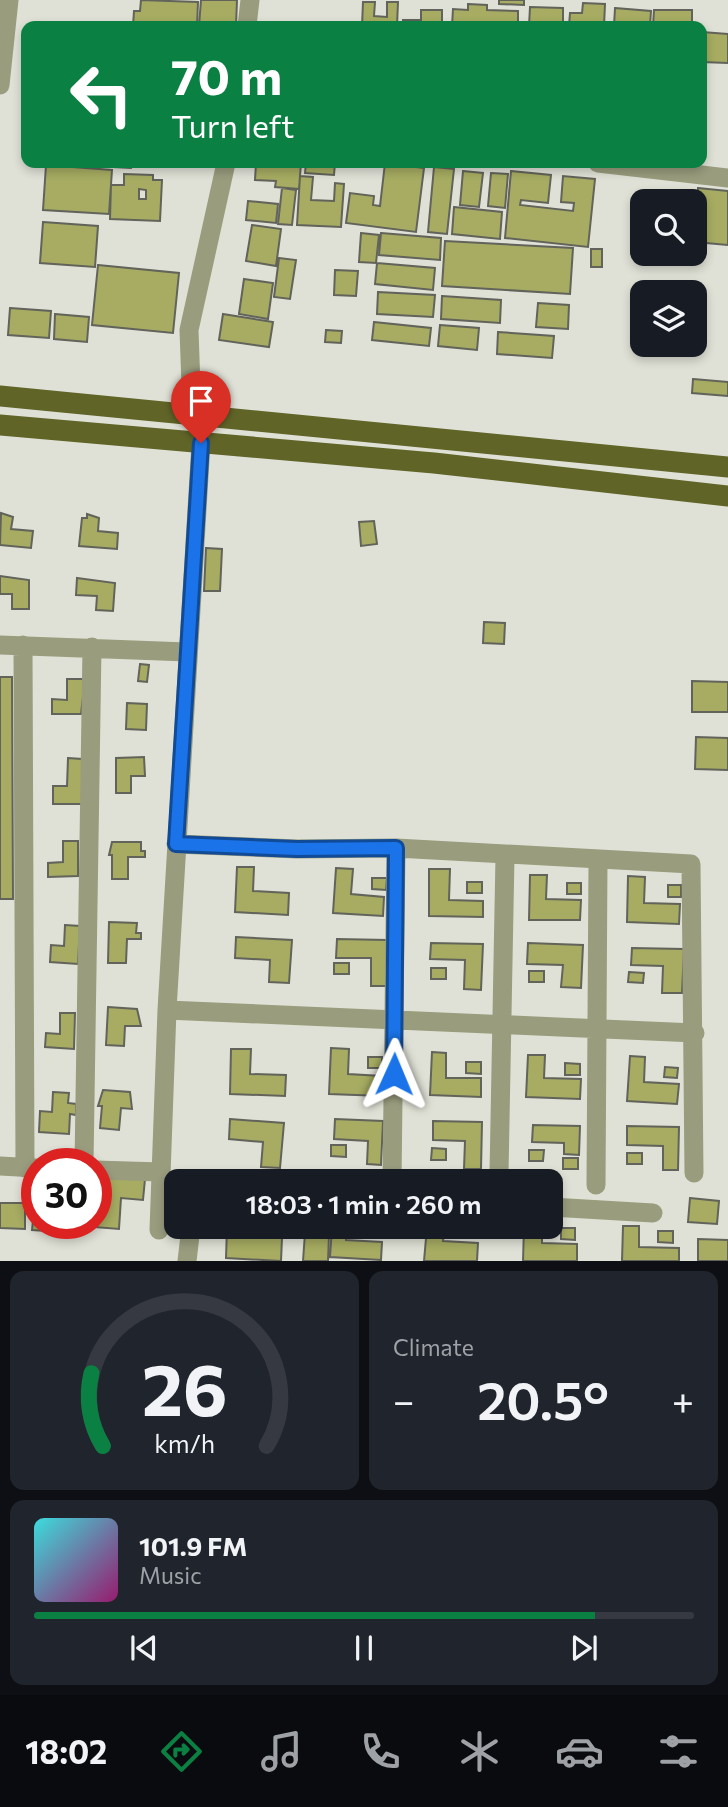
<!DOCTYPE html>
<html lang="en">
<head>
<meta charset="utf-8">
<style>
  :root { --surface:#171b24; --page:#20242c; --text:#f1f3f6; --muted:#9ea1a6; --line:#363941; --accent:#0b8043 }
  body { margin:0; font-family:Commissioner,sans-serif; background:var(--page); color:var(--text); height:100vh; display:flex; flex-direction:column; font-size:26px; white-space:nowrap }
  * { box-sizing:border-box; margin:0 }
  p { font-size:23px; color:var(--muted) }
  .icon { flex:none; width:38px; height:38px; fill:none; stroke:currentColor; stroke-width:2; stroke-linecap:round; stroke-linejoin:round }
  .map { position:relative; height:1261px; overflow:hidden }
  .side { display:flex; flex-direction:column; gap:10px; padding:10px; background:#0d0f14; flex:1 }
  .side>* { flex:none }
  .hud { position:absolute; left:21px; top:21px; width:686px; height:147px; border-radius:14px; box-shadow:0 4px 10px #0003; background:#0b8043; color:#fff; overflow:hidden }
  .tools { position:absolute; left:630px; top:189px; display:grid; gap:14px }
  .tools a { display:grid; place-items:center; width:77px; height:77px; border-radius:14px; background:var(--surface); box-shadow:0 4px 10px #0003; font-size:35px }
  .speed { position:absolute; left:21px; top:1148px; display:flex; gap:14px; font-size:35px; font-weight:700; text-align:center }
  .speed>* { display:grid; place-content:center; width:91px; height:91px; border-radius:50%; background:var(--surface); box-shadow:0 4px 10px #0003; line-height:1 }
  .speed .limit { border:10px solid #d22; background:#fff; color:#111 }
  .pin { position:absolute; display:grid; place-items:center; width:60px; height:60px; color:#fff; margin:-72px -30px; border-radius:50% 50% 50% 0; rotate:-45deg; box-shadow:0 0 7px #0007 }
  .pin .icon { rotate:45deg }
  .me { position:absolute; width:77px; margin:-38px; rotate:1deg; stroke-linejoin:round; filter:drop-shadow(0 0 5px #0008) }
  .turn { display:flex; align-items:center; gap:24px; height:147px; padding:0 35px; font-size:32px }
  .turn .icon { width:91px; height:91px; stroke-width:2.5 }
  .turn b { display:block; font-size:49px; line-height:60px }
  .big { font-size:52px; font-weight:600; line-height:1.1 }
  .side .widget { flex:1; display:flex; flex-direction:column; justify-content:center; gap:10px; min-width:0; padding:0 24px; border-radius:14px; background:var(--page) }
  .side .dial { align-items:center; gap:0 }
  .dial svg { height:182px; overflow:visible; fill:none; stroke:var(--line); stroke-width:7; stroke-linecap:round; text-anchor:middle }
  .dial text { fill:var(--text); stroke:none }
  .song { display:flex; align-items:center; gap:21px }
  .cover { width:84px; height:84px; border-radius:10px; background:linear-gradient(135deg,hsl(180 70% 55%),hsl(320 70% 35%)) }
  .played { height:7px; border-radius:4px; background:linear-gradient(90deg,var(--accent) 85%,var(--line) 85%) }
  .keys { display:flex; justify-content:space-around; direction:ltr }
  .heat { display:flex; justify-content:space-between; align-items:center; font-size:38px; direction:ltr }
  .side .tiles { flex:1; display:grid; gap:10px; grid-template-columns:1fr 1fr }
  .widget:last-child { grid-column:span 2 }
  .trip { position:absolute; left:164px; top:1169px; width:399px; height:70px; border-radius:14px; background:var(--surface); box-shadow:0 4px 10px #0003; font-weight:600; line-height:70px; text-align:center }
  .dock { display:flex; height:112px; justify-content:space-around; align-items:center; background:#090b0e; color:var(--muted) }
  .dock .icon { width:49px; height:49px }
  .dock .current { color:var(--accent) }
  .dock b { font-size:32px; color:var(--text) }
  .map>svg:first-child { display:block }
  .building { fill:#a7ac62; stroke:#62635a; stroke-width:2; fill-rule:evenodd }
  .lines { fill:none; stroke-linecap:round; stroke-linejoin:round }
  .minor { stroke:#999c7d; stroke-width:19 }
  .primary { stroke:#606427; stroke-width:21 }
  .route-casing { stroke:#114b97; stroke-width:18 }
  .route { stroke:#1a73e8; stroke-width:12 }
</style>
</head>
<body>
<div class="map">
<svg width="728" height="1261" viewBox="0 0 728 1261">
  <rect width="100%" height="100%" fill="#e0e1d6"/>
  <!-- building -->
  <path class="building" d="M141,0L198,2L197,26H133L134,11H140Z
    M201,0H237L236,26H199Z
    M499,0H524V5L499,4Z
    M363,2H375L374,16L387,17V2H398L397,26H362Z
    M583,3L605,4L604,26H569L570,13H582Z
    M468,4L487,5V10L518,11V23H523V26H452L453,9L468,10Z
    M530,7L563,8V26H529Z
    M615,8L651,11L650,26H614Z
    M421,10H442V26H403V20H421Z
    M654,10H692V26H653Z
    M702,32L728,34V63L702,62Z
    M29,163H74V166Z
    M115,163H132L131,168L114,167Z
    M256,163H301L299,189L275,187L276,181L255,180Z
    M306,163H335L334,175L305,173Z
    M385,163L424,168L416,232L346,223L350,193L374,196L373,205L380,206Z
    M46,165L112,170L109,214L43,210Z
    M434,167L454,169L447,234L428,232Z
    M463,171L483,173L479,207L460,205Z
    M511,171L551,175L548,203L521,200L520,205L573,211L574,203L561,202L563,176L595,179L588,247L505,238Z
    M491,173L508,174L505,208L488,206Z
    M124,174L153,175V180H162L160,221L110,219L111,185H124ZM139,189L146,190V199H139Z
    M300,176L313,177L311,200L334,201L335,183L344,184L341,227L297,225Z
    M282,188L296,190L292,225L278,224Z
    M698,188L728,191V245L695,242Z
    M248,201L278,204L276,223L246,220Z
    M454,207L502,212L500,239L452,234Z
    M43,222L98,226L95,267L40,263Z
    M252,225L281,229L276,266L246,261Z
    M361,233L379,235L376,263L359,262Z
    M381,233L441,238L440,260L379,255Z
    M445,241L573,248L570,294L442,286Z
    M591,249H602V267H591Z
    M279,258L296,260L290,299L274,297Z
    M377,263L435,268L433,290L375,284Z
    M98,265L179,273L173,333L92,325Z
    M335,270L358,271L356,296L334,295Z
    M244,279L273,283L268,319L239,314Z
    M378,292L435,295L433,317L377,314Z
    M442,296L501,300L500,323L441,319Z
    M538,303L569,305L568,329L536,327Z
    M10,308L51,311L49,338L8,335Z
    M55,314L89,317L87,342L54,339Z
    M223,314L273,322L269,347L219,340Z
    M374,322L431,328L429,346L372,340Z
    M440,325L479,328L477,350L438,346Z
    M326,330L342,331L341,343L325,342Z
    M498,332L554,336L552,358L497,354Z
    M693,379L728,382V396L692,393Z
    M1,513L13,517L11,529L33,531L31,548L0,545Z
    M87,514L99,518L98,531L118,533L117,549L79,546L82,518H87Z
    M374,521L377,544L361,546L359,522Z
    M206,548L222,549L220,591H204Z
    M0,576L29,580V609H12V594H0Z
    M77,578L115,583L113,611L96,610L97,596L76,595Z
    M484,622L505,623L504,644L483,643Z
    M140,664L149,665L147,682L138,681Z
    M0,677H12L13,899H0Z
    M67,679H85L81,714H52V699L67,700Z
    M692,681L728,682V712H692Z
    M127,703L147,704L146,730L126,729Z
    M696,737L728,738V770L695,769Z
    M144,757L145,776H131V793H116V758Z
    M68,758L82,759L84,804H53V786H67Z
    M63,841H78V876L48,877V863L63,862Z
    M112,842H141V851H145V857H128V879H112V855H109Z
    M237,867H254L253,891L289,893L288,915L235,912Z
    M336,868L353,869L351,894L384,897L383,916L333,913Z
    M429,869H450L449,900L483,901V917L429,916Z
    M530,875H547L546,899L581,900L580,920H529Z
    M628,876L645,877L644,903L680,904L679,924L627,922Z
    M372,878H387L386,890L372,889Z
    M467,882H482V893H467Z
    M567,883H581V894H567Z
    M668,885H681V897H668Z
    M109,922L137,923L136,933H141V939H127L126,963H108Z
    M65,925L80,926L78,964L50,962L51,945L64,946Z
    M236,937L292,940L289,983L269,982L270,960L235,958Z
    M337,939L387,940L386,986H371V958H336Z
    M431,943L483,944L481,990L464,989L465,960L430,959Z
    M528,943L583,945L581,988L561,987L563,965L527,964Z
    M632,948L684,949L682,993H662L663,966L631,965Z
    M334,963H349V974H334Z
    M431,968H446V979H431Z
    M529,971H544V982H529Z
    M629,972L644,973L643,983L628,982Z
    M108,1007L137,1009L141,1026H125L124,1046L106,1045Z
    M60,1013H75L74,1049L45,1047L46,1033L60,1034Z
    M331,1048L349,1049L348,1074L382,1076V1096L329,1094Z
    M231,1049H251L250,1074L286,1075L285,1096L230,1094Z
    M432,1052L446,1053V1078H481V1097L430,1095Z
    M528,1055H545L544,1078L581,1079L580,1099L526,1097Z
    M630,1056L645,1057L644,1082L679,1084L677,1104L627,1101Z
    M368,1057H382V1068H368Z
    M466,1062H481V1074L466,1073Z
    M565,1063L580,1064V1075H565Z
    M665,1067L678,1068L677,1078L664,1077Z
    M103,1090L130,1092L132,1109L121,1108L119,1130L100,1128L102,1106H98Z
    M53,1092L69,1093L68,1103L76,1104V1115L70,1114L69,1134L39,1132L40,1111L52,1112Z
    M230,1119L284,1123L280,1168L261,1167L263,1142L229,1139Z
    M335,1119L383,1121L381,1165L367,1164L368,1141L334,1139Z
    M433,1121L482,1122L481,1169H464L465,1141L433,1140Z
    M533,1125L580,1126L579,1155L564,1154V1143L532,1142Z
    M627,1126L679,1127L678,1170H663V1146L627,1145Z
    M331,1145H346V1157L331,1156Z
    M432,1148L446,1149V1160H431Z
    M529,1150H544L543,1161H529Z
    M627,1153H642V1164H627Z
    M563,1158H578V1169H563Z
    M97,1175L145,1179L143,1200L121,1198L119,1229L93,1227L96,1223Z
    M690,1198L719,1201L717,1224L688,1222Z
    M0,1203H25V1229L0,1228Z
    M34,1211H37V1223H80L79,1233L32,1230Z
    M623,1226H639V1247L679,1248V1261H622Z
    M227,1227H247V1237L282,1238L281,1261L226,1258Z
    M332,1227H347L346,1240L382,1242L381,1260L330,1257Z
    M350,1227H396L395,1235L350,1232Z
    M427,1227H445L443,1241L478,1243L477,1261H424Z
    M464,1227H478V1238H464Z
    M524,1227H542V1243L577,1244V1261H523Z
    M561,1228H575V1240L561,1239Z
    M658,1231H673V1243L658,1242Z
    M305,1233L329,1235L328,1261H303Z
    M698,1239L728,1240V1261H698Z"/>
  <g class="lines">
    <!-- minor -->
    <path class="minor" d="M247,26L250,0
      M0,85L9,0
      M598,163L728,178
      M192,414L189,330L226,163
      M0,645L187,652
      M23,645L25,1168
      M176,844L297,849L396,848L691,864L694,1173
      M167,1010L695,1033
      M84,1164L92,647
      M0,1166L36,1168
      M96,1170L161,1172
      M499,1174L505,856
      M392,1181L396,848
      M596,1185L598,861
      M551,1207L653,1213
      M159,1230L167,1010L201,443
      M187,1261L191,1227"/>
    <!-- primary -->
    <path class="primary" d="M0,396L728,467
      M0,425L434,463L728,496"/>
  </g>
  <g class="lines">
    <defs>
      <path id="route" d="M201,443L176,844L297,849L396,848L394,1074"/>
    </defs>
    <!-- route casing -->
    <use href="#route" class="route-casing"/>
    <!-- route -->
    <use href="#route" class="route"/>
  </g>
</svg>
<div class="tools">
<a><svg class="icon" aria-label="search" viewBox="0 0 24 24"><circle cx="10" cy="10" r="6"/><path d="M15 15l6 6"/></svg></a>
<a><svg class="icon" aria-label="layers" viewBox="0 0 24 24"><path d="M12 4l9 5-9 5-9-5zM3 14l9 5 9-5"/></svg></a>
</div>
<div class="speed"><div class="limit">30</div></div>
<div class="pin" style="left:201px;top:443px;background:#d93025"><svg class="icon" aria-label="arrive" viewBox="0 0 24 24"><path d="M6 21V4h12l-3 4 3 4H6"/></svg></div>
<svg class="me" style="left:394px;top:1074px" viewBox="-20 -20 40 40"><path d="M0-17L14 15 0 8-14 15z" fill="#1a73e8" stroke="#fff" stroke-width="4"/></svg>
<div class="trip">18:03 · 1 min · 260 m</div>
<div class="hud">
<div class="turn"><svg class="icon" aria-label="left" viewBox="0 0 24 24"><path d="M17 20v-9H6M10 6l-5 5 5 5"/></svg><div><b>70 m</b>Turn left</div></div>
</div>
</div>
<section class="side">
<div class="tiles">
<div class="widget dial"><svg viewBox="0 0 100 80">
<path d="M14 69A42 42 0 1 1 86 69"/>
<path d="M14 69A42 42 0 0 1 9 37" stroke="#0b8043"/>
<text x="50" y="56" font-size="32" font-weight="700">26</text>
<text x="50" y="72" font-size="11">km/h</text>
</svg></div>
<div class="widget"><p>Climate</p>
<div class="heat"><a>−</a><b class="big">20.5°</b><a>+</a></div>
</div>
<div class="widget">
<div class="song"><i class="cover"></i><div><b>101.9 FM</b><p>Music</p></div></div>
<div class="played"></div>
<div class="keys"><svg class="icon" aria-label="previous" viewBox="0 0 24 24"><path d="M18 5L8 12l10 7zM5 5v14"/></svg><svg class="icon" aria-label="pause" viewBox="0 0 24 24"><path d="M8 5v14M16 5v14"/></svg><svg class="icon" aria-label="next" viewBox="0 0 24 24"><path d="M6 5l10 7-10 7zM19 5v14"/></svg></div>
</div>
</div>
</section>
<nav class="dock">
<b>18:02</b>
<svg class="icon current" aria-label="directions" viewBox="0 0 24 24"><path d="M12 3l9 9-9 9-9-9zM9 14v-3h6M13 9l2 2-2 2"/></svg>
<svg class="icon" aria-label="music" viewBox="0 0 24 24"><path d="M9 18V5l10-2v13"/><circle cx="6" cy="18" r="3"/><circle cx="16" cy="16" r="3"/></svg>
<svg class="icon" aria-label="phone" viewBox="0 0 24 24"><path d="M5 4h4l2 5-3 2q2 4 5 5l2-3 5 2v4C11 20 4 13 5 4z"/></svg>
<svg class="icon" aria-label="climate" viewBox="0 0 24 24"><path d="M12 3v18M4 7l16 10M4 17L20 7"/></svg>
<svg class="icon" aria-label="car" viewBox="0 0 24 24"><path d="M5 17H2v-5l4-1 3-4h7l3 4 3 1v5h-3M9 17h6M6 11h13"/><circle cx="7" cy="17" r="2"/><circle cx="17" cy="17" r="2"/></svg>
<svg class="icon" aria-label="filters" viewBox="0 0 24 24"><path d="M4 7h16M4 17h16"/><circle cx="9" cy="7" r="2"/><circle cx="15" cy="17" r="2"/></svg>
</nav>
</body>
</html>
